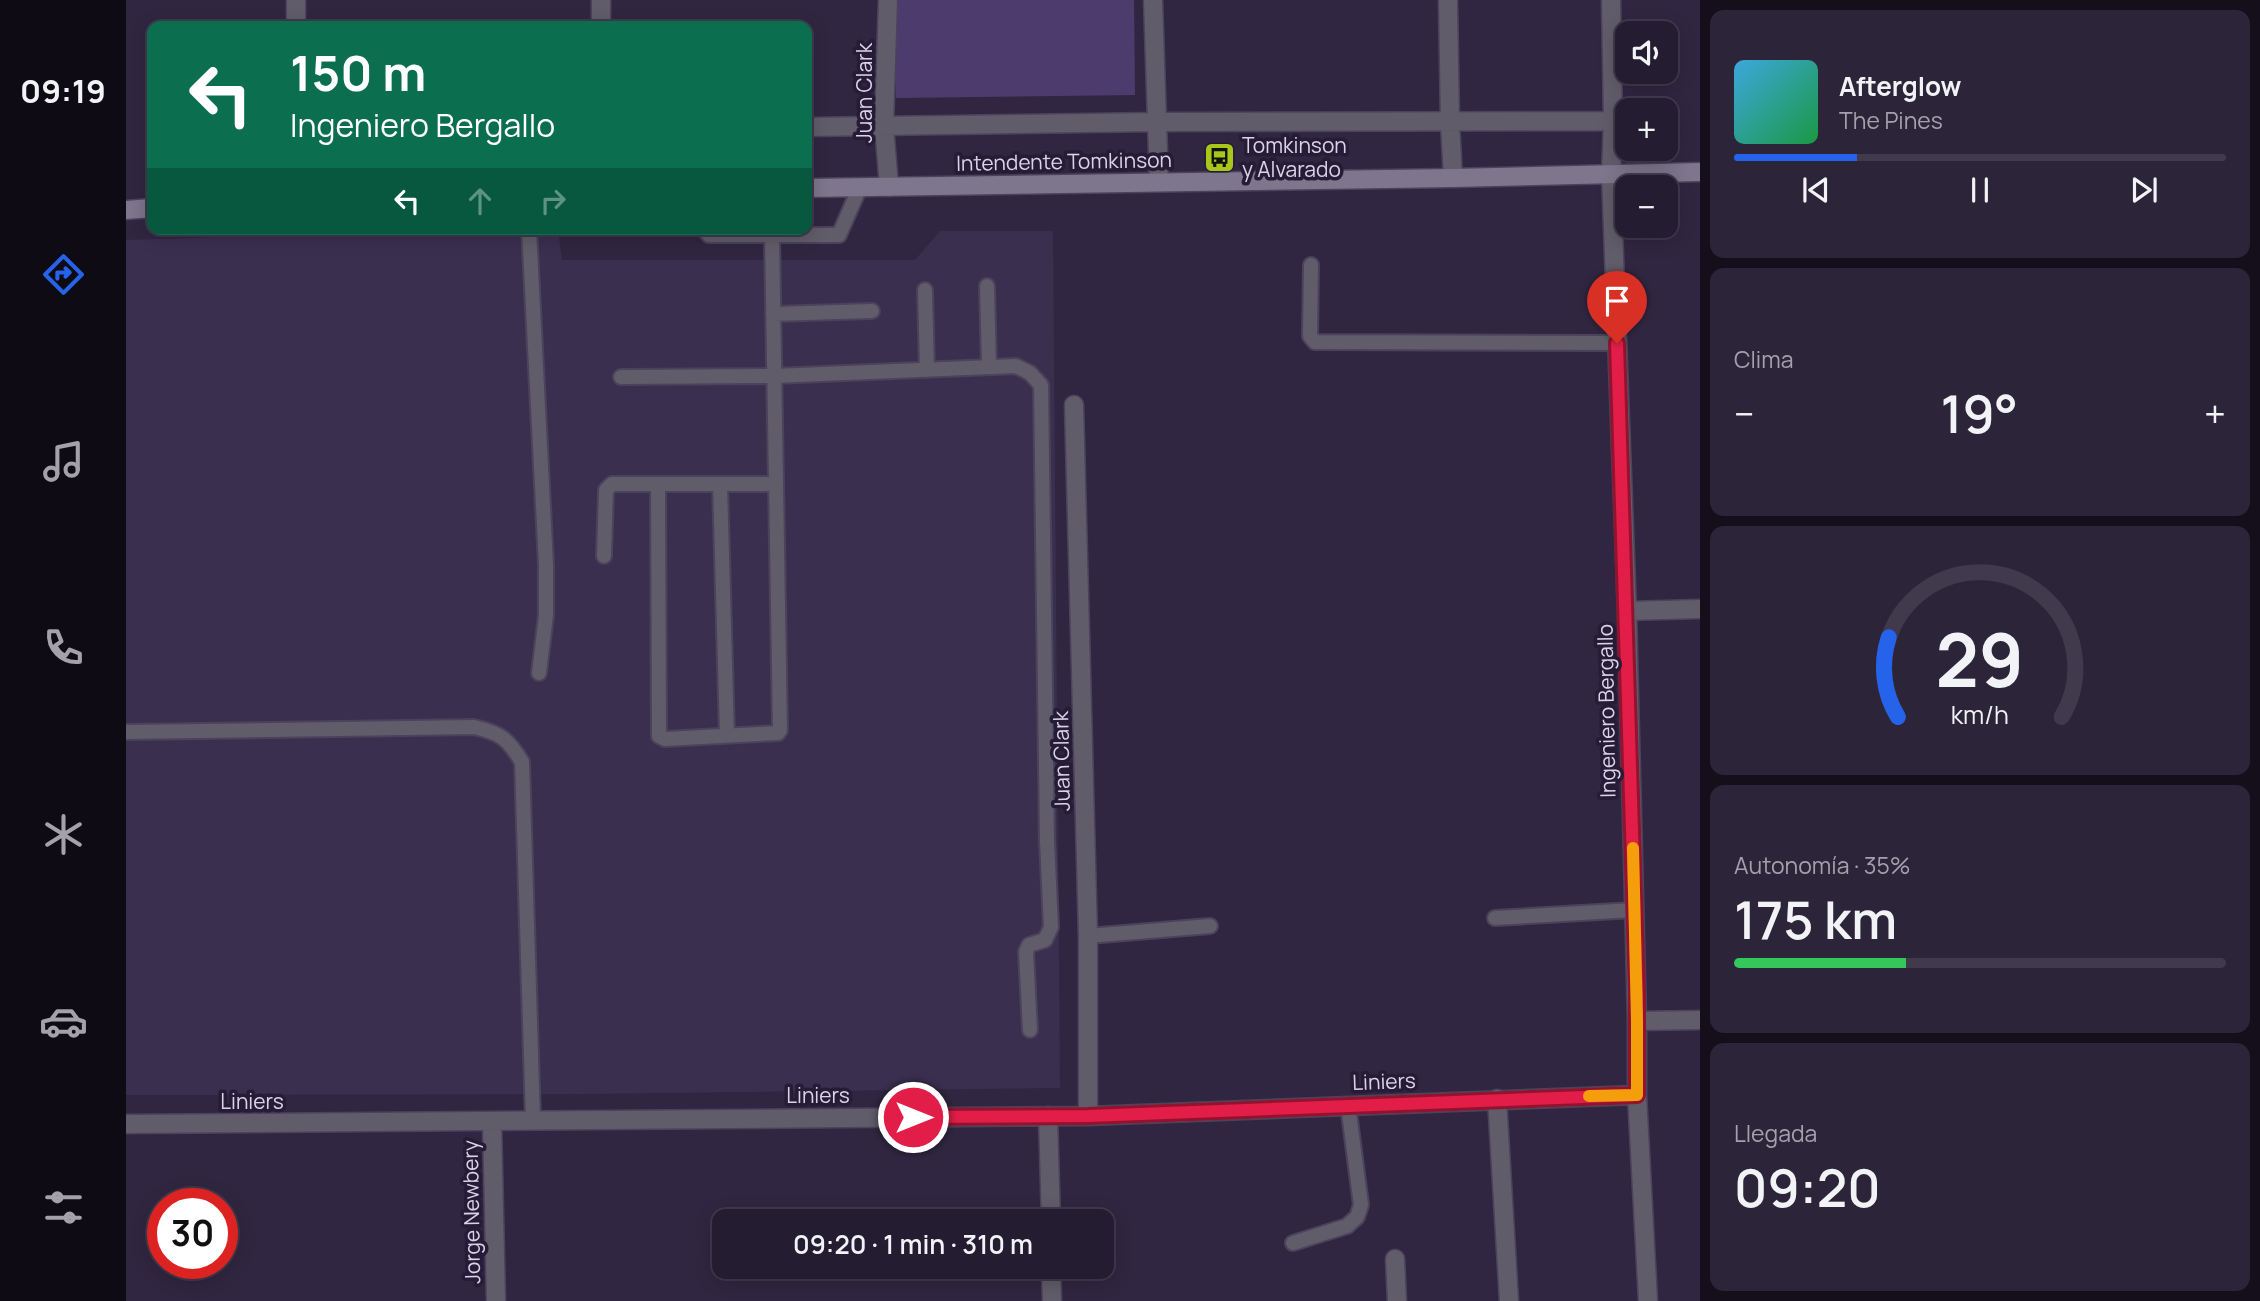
<!DOCTYPE html>
<html lang="es">
<head>
<meta charset="utf-8">
<style>
  :root { --surface:#241c31; --page:#2c2539; --text:#f1f3f6; --muted:#a3a1ab; --line:#413a4d; --accent:#2563eb }
  body { margin:0; font-family:Manrope,sans-serif; background:var(--page); color:var(--text); height:100vh; display:flex; flex-direction:column; font-size:26px; white-space:nowrap }
  * { box-sizing:border-box; margin:0 }
  p { font-size:23px; color:var(--muted) }
  .icon { flex:none; width:38px; height:38px; fill:none; stroke:currentColor; stroke-width:2; stroke-linecap:round; stroke-linejoin:round }
  .map { position:relative; flex:1; overflow:hidden }
  .sheet { display:flex; flex-direction:column; gap:10px; padding:10px; background:#140f1b; width:560px }
  .sheet>* { flex:none }
  .top-card { position:absolute; left:21px; top:21px; width:665px; height:214px; border-radius:14px; box-shadow:0 4px 18px #0003,0 0 0 2px var(--line); background:#0b6e4f; color:#fff; overflow:hidden }
  .buttons { position:absolute; left:1489px; top:21px; display:grid; gap:14px }
  .buttons a { display:grid; place-items:center; width:63px; height:63px; border-radius:14px; background:var(--surface); box-shadow:0 4px 18px #0003,0 0 0 2px var(--line); font-size:35px }
  .speed { position:absolute; left:21px; top:1188px; display:flex; gap:14px; font-size:35px; font-weight:700; text-align:center }
  .speed>* { display:grid; place-content:center; width:91px; height:91px; border-radius:50%; background:var(--surface); box-shadow:0 4px 18px #0003,0 0 0 2px var(--line); line-height:1 }
  .speed .limit { border:10px solid #d22; background:#fff; color:#111 }
  .pin { position:absolute; display:grid; place-items:center; width:60px; height:60px; color:#fff; margin:-72px -30px; border-radius:50% 50% 50% 0; rotate:-45deg; box-shadow:0 0 7px #0007 }
  .pin .icon { rotate:45deg }
  .me { position:absolute; width:77px; margin:-38px; rotate:90deg; stroke-linejoin:round; filter:drop-shadow(0 0 5px #0008) }
  .turn { display:flex; align-items:center; gap:24px; height:147px; padding:0 28px; font-size:32px }
  .turn .icon { width:91px; height:91px; stroke-width:2.5 }
  .turn b { display:block; font-size:49px; line-height:60px }
  .lanes { display:flex; align-items:center; height:66px; padding:0 28px; background:#0003; justify-content:center; gap:35px; direction:ltr }
  .lanes .off { opacity:.35 }
  .big { font-size:52px; font-weight:600; line-height:1.1 }
  .sheet .card { flex:1; display:flex; flex-direction:column; justify-content:center; gap:10px; min-width:0; padding:0 24px; border-radius:14px; background:var(--page) }
  .sheet .dial { align-items:center; gap:0 }
  .dial svg { height:182px; overflow:visible; fill:none; stroke:var(--line); stroke-width:7; stroke-linecap:round; text-anchor:middle }
  .dial text { fill:var(--text); stroke:none }
  .song { display:flex; align-items:center; gap:21px }
  .cover { width:84px; height:84px; border-radius:10px; background:linear-gradient(135deg,hsl(200 70% 55%),hsl(140 70% 35%)) }
  .played { height:7px; border-radius:4px; background:linear-gradient(90deg,var(--accent) 25%,var(--line) 25%) }
  .keys { display:flex; justify-content:space-around; direction:ltr }
  .heat { display:flex; justify-content:space-between; align-items:center; font-size:38px; direction:ltr }
  .charge { height:10px; border-radius:5px; background:linear-gradient(90deg,#34c759 35%,var(--line) 0) }
  .trip { position:absolute; left:586px; top:1209px; width:402px; height:70px; border-radius:14px; background:var(--surface); box-shadow:0 4px 18px #0003,0 0 0 2px var(--line); font-weight:600; line-height:70px; text-align:center }
  main { display:flex; flex:1; min-height:0 }
  .tab-bar { display:flex; flex-direction:column; width:126px; justify-content:space-around; align-items:center; background:#0e0b14; color:var(--muted) }
  .tab-bar .icon { width:49px; height:49px }
  .tab-bar .selected { color:var(--accent) }
  .tab-bar b { font-size:32px; color:var(--text) }
  .map>svg:first-child { display:block }
  .built { fill:#3b2f50 }
  .green { fill:#4e3b6e }
  .lines { fill:none; stroke-linecap:round; stroke-linejoin:round }
  .lane-casing { stroke:#4b425b; stroke-width:18 }
  .street-casing { stroke:#4b425b; stroke-width:21 }
  .secondary-casing { stroke:#4b425b; stroke-width:21 }
  .lane { stroke:#605c69; stroke-width:14 }
  .street { stroke:#605c69; stroke-width:18 }
  .secondary { stroke:#7d768c; stroke-width:18 }
  .route-casing { stroke:#92132f; stroke-width:18 }
  .route { stroke:#e11d48; stroke-width:12 }
  .slow { stroke:#f59e0b; stroke-width:12 }
  .labels { text-anchor:middle; dominant-baseline:central; stroke-width:7; stroke-linejoin:round; paint-order:stroke }
  .street-label { font-size:21px; fill:#dad4e6; stroke:#261c37 }
  .poi-label { font-size:21px; fill:#dad4e6; stroke:#261c37; text-anchor:start }
</style>
</head>
<body>
<main>
<nav class="tab-bar">
<b>09:19</b>
<svg class="icon selected" aria-label="directions" viewBox="0 0 24 24"><path d="M12 3l9 9-9 9-9-9zM9 14v-3h6M13 9l2 2-2 2"/></svg>
<svg class="icon" aria-label="music" viewBox="0 0 24 24"><path d="M9 18V5l10-2v13"/><circle cx="6" cy="18" r="3"/><circle cx="16" cy="16" r="3"/></svg>
<svg class="icon" aria-label="phone" viewBox="0 0 24 24"><path d="M5 4h4l2 5-3 2q2 4 5 5l2-3 5 2v4C11 20 4 13 5 4z"/></svg>
<svg class="icon" aria-label="climate" viewBox="0 0 24 24"><path d="M12 3v18M4 7l16 10M4 17L20 7"/></svg>
<svg class="icon" aria-label="car" viewBox="0 0 24 24"><path d="M5 17H2v-5l4-1 3-4h7l3 4 3 1v5h-3M9 17h6M6 11h13"/><circle cx="7" cy="17" r="2"/><circle cx="17" cy="17" r="2"/></svg>
<svg class="icon" aria-label="filters" viewBox="0 0 24 24"><path d="M4 7h16M4 17h16"/><circle cx="9" cy="7" r="2"/><circle cx="15" cy="17" r="2"/></svg>
</nav>
<div class="map">
<svg width="1574" height="1301" viewBox="0 0 1574 1301">
  <rect width="100%" height="100%" fill="#302641"/>
  <!-- built -->
  <path class="built" d="M362,229H432L436,260H789L814,231H927L934,1088L458,1094L0,1095V240Z"/>
  <!-- green -->
  <path class="green" d="M769,0H1008L1009,95L770,98Z"/>
  <g class="lines">
    <defs>
      <path id="lane" d="M403,229L420,565V615L413,673
        M578,229L583,235H713L734,187
        M1185,265L1184,336L1189,342L1491,343
        M861,286L863,367
        M799,290L801,370
        M647,314L746,311
        M495,377L648,376L890,366L904,373L915,385L921,841L925,927L919,940L903,945L900,952L904,1030
        M532,484L533,736L539,739L652,733L654,730L646,235
        M594,484L601,735
        M478,556L480,490L486,484H649
        M0,732L348,727C375,733 382,739 396,762L407,1120
        M1369,918L1508,910
        M962,936L1084,926
        M1167,1243L1221,1226L1231,1217L1235,1205L1222,1105"/>
      <path id="street" d="M170,0V26
        M475,0V26
        M762,0L758,125L763,187
        M1027,0L1033,182
        M1322,0L1324,123L1327,178
        M1485,0L1487,121L1485,174L1501,611L1511,1021V1095L1522,1301
        M681,127L1030,122L1487,121
        M948,405L962,936V1116
        M1501,611L1574,609
        M1511,1021L1574,1020
        M1371,1099L1383,1301
        M922,1116L925,1222
        M366,1122L370,1301
        M0,1124L962,1116L1511,1095
        M1269,1259L1271,1301
        M925,1267L926,1301"/>
      <path id="secondary" d="M681,188L1327,178L1574,172
        M0,210L26,208"/>
    </defs>
    <!-- lane casing -->
    <use href="#lane" class="lane-casing"/>
    <!-- street casing -->
    <use href="#street" class="street-casing"/>
    <!-- secondary casing -->
    <use href="#secondary" class="secondary-casing"/>
    <!-- lane -->
    <use href="#lane" class="lane"/>
    <!-- street -->
    <use href="#street" class="street"/>
    <!-- secondary -->
    <use href="#secondary" class="secondary"/>
  </g>
  <g class="lines">
    <defs>
      <path id="route" d="M787,1117L962,1116L1511,1095V993L1491,343"/>
    </defs>
    <!-- route casing -->
    <use href="#route" class="route-casing"/>
    <!-- route -->
    <use href="#route" class="route"/>
    <!-- slow -->
    <path class="slow" d="M1463,1096L1511,1095V1021L1507,848"/>
  </g>
  <!-- icons -->
  <defs>
    <symbol id="bus-square" viewBox="-11 -11 22 22"><rect x="-9" y="-9" width="18" height="18" rx="4" fill="#a9c71a" stroke="#261c37"/><path d="M-5-6H5V4H4V6H2V4H-2V6H-4V4H-5ZM-3.5-4V0h7V-4ZM-3.5 1.2v1.5H-2V1.2ZM2 1.2v1.5H3.5V1.2Z" fill="#111"/></symbol>
  </defs>
  <g fill-rule="evenodd">
    <use href="#bus-square" x="1076" y="140" width="35" height="35"/>
  </g>
  <g class="labels">
    <!-- street labels -->
    <g class="street-label">
      <text transform="translate(738 93) rotate(-90)">Juan Clark</text>
      <text transform="translate(938 161) rotate(-1)">Intendente Tomkinson</text>
      <text transform="translate(1480 711) rotate(-91)">Ingeniero Bergallo</text>
      <text transform="translate(935 761) rotate(-91)">Juan Clark</text>
      <text transform="translate(1258 1081) rotate(-2)">Liniers</text>
      <text x="692" y="1095">Liniers</text>
      <text x="126" y="1101">Liniers</text>
      <text transform="translate(345 1212) rotate(-91)">Jorge Newbery</text>
    </g>
    <!-- poi labels -->
    <g class="poi-label">
      <text x="1116" y="145">Tomkinson<tspan x="1116" dy="24">y Alvarado</tspan></text>
    </g>
  </g>
</svg>
<div class="buttons">
<a><svg class="icon" aria-label="sound" viewBox="0 0 24 24"><path d="M4 9h4l5-4v14l-5-4H4zM17 9q2 3 0 6"/></svg></a>
<a>+</a>
<a>−</a>
</div>
<div class="speed"><div class="limit">30</div></div>
<div class="pin" style="left:1491px;top:343px;background:#d93025"><svg class="icon" aria-label="arrive" viewBox="0 0 24 24"><path d="M6 21V4h12l-3 4 3 4H6"/></svg></div>
<svg class="me" style="left:787px;top:1117px" viewBox="-20 -20 40 40"><circle r="17" fill="#e11d48" stroke="#fff" stroke-width="3"/><path d="M0-11L8 9 0 5-8 9z" fill="#fff"/></svg>
<div class="trip">09:20 · 1 min · 310 m</div>
<div class="top-card">
<div class="turn"><svg class="icon" aria-label="left" viewBox="0 0 24 24"><path d="M17 20v-9H6M10 6l-5 5 5 5"/></svg><div><b>150 m</b>Ingeniero Bergallo</div></div>
<div class="lanes"><svg class="icon" aria-label="left" viewBox="0 0 24 24"><path d="M17 20v-9H6M10 6l-5 5 5 5"/></svg><svg class="icon off" aria-label="ahead" viewBox="0 0 24 24"><path d="M12 20V5M6 11l6-6 6 6"/></svg><svg class="icon off" aria-label="right" viewBox="0 0 24 24"><path d="M7 20v-9h11M14 6l5 5-5 5"/></svg></div>
</div>
</div>
<section class="sheet">
<div class="card">
<div class="song"><i class="cover"></i><div><b>Afterglow</b><p>The Pines</p></div></div>
<div class="played"></div>
<div class="keys"><svg class="icon" aria-label="previous" viewBox="0 0 24 24"><path d="M18 5L8 12l10 7zM5 5v14"/></svg><svg class="icon" aria-label="pause" viewBox="0 0 24 24"><path d="M8 5v14M16 5v14"/></svg><svg class="icon" aria-label="next" viewBox="0 0 24 24"><path d="M6 5l10 7-10 7zM19 5v14"/></svg></div>
</div>
<div class="card"><p>Clima</p>
<div class="heat"><a>−</a><b class="big">19°</b><a>+</a></div>
</div>
<div class="card dial"><svg viewBox="0 0 100 80">
<path d="M14 69A42 42 0 1 1 86 69"/>
<path d="M14 69A42 42 0 0 1 10 34" stroke="#2563eb"/>
<text x="50" y="56" font-size="32" font-weight="700">29</text>
<text x="50" y="72" font-size="11">km/h</text>
</svg></div>
<div class="card"><p>Autonomía · 35%</p><b class="big">175 km</b><div class="charge"></div></div>
<div class="card"><p>Llegada</p><b class="big">09:20</b></div>
</section>
</main>
</body>
</html>
